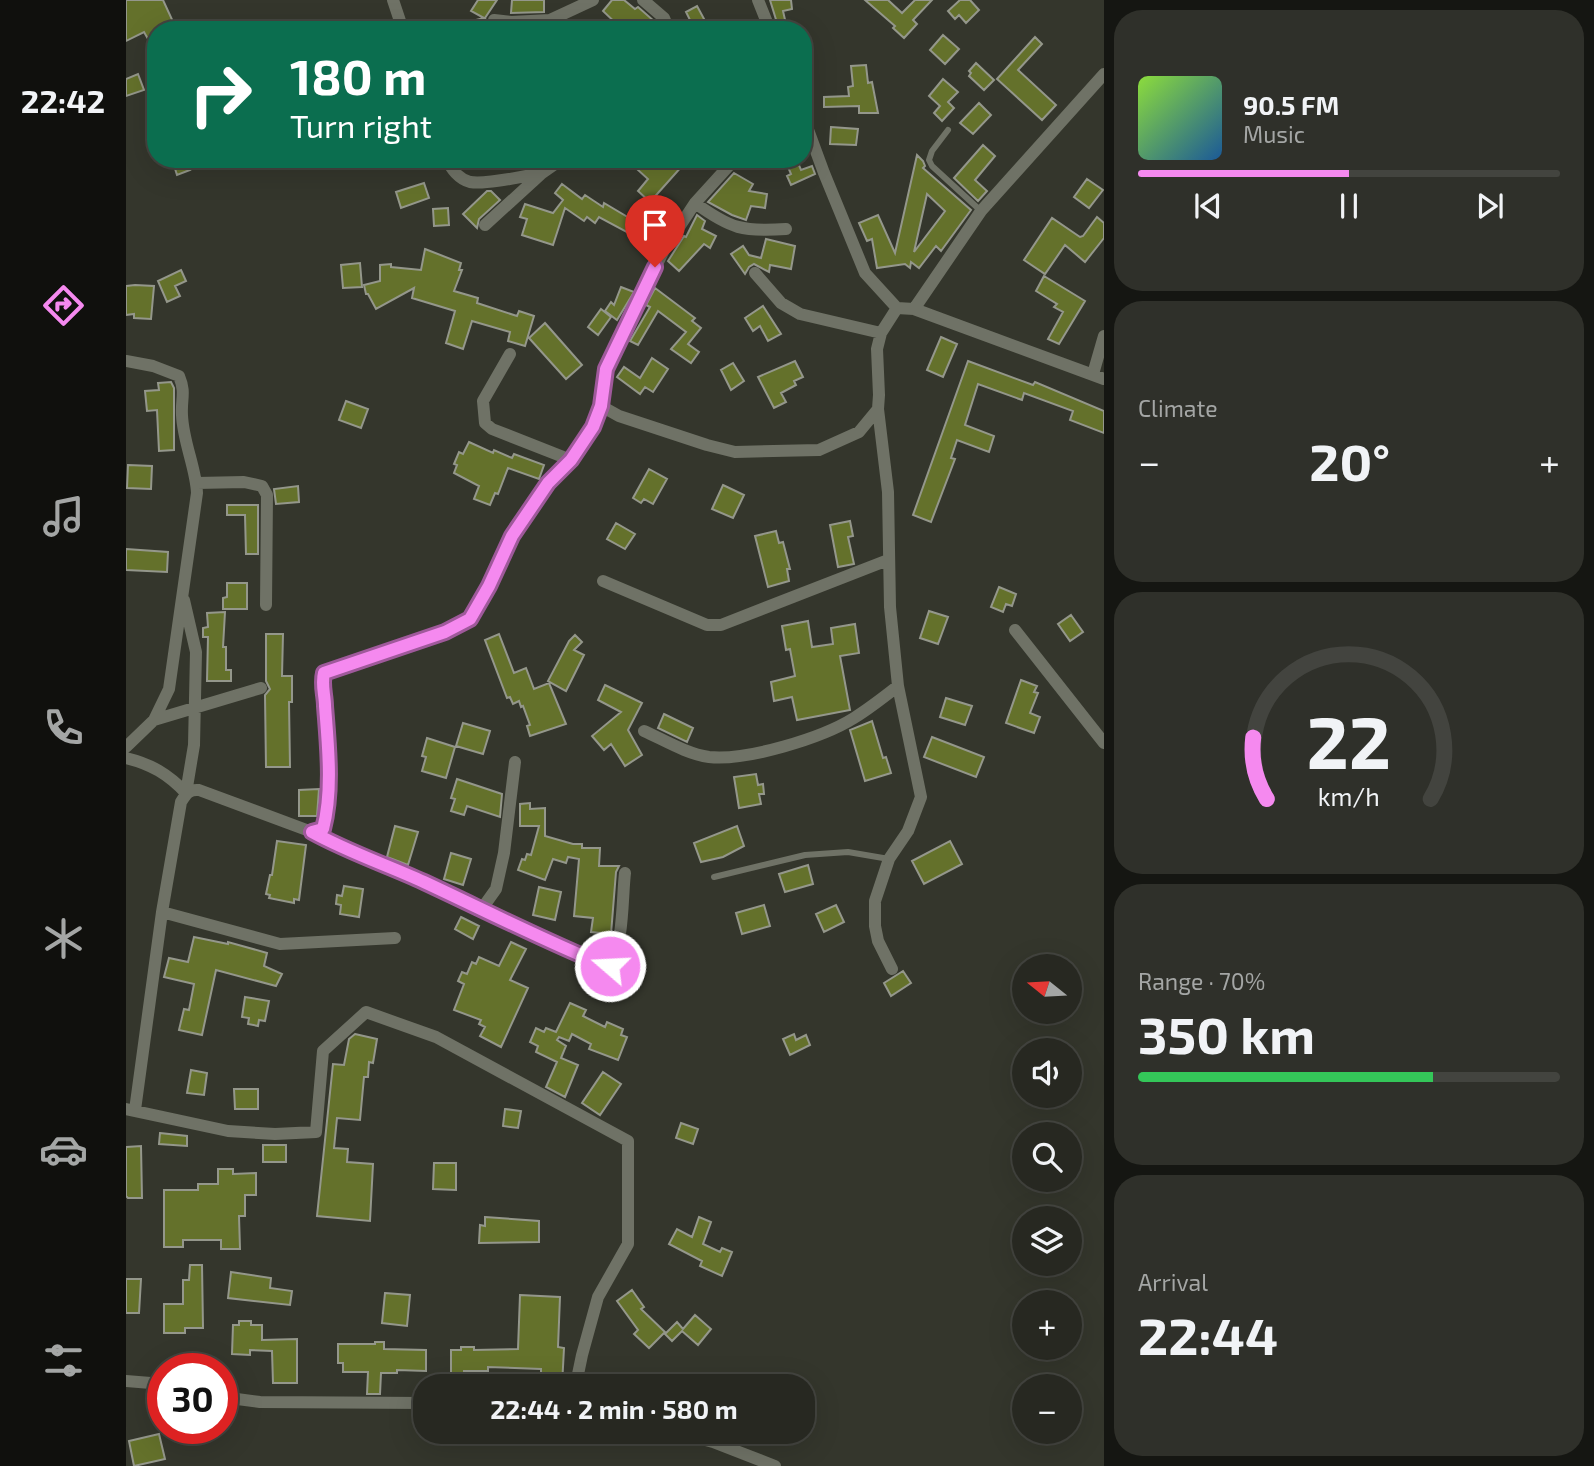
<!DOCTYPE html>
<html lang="en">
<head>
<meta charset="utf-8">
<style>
  :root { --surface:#272821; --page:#2f302a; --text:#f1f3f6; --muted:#a4a6a5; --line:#43443f; --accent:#f589ef }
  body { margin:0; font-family:"Exo 2",sans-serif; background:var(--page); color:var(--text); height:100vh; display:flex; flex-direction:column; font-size:26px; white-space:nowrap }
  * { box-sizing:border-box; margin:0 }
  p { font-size:23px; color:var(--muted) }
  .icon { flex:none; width:38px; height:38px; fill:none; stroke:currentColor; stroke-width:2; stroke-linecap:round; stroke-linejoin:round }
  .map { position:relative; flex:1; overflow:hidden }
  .sheet { display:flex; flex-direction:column; gap:10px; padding:10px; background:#151612; width:490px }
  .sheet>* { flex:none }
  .guide { position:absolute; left:21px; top:21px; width:665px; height:147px; border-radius:28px; box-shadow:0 7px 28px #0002,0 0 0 2px var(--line); background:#0b6e4f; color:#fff; overflow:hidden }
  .needle { width:46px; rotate:288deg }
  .buttons { position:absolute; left:886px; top:954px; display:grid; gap:14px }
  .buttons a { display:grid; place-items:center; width:70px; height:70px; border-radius:50%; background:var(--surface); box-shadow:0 7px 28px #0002,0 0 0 2px var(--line); font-size:35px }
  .speed { position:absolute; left:21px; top:1353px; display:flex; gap:14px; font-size:35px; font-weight:700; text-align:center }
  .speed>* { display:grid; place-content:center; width:91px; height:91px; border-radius:50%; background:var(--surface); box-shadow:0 7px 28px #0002,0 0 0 2px var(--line); line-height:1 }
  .speed .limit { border:10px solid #d22; background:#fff; color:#111 }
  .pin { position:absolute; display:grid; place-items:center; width:60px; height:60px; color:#fff; margin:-72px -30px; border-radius:50% 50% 50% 0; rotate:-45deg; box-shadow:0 0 7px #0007 }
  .pin .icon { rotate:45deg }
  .me { position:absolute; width:77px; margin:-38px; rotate:289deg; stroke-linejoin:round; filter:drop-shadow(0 0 5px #0008) }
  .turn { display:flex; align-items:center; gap:24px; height:147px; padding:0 28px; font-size:32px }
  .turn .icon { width:91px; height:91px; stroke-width:2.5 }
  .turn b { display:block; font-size:49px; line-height:60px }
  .big { font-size:52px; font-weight:700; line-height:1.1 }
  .sheet .widget { flex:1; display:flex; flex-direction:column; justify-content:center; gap:10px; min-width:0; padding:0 24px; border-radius:28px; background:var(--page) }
  .sheet .dial { align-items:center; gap:0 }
  .dial svg { height:182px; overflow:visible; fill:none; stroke:var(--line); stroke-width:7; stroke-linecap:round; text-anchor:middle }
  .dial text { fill:var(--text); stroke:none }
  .song { display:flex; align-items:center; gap:21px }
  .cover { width:84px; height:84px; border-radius:10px; background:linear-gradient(135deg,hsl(90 70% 55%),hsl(210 70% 35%)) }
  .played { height:7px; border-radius:4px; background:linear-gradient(90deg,var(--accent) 50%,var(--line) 50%) }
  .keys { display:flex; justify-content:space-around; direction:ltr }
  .heat { display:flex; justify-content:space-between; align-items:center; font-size:38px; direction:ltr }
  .charge { height:10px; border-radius:5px; background:linear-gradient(90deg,#34c759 70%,var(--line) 0) }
  .trip { position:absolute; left:287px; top:1374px; width:402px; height:70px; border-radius:28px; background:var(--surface); box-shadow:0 7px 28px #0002,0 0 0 2px var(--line); font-weight:700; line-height:70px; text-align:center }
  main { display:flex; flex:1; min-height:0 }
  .menu { display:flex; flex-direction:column; width:126px; justify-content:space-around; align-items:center; background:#10100d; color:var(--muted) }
  .menu .icon { width:49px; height:49px }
  .menu .current { color:var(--accent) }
  .menu b { font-size:32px; color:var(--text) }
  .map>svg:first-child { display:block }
  .building { fill:#64712b; stroke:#94978b; stroke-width:2; fill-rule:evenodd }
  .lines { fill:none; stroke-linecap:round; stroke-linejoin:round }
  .lane { stroke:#6f7266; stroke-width:6 }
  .street { stroke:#6f7266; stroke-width:12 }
  .route-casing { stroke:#9f599b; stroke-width:18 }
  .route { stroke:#f589ef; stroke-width:12 }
</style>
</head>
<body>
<main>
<nav class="menu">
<b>22:42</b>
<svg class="icon current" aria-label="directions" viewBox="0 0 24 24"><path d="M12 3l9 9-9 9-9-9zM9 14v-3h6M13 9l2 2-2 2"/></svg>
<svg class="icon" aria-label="music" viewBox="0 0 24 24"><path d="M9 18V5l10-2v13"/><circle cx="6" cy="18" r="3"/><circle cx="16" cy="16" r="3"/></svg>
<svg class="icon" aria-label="phone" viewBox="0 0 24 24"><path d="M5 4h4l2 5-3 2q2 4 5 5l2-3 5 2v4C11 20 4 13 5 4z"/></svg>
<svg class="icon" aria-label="climate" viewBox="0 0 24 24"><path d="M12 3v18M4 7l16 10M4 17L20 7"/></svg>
<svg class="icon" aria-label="car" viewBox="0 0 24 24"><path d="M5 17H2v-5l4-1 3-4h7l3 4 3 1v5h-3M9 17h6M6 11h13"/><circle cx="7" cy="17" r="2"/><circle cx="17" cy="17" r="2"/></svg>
<svg class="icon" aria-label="filters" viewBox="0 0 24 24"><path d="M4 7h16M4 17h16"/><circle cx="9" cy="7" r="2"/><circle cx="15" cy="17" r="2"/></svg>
</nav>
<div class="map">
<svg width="978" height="1466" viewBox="0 0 978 1466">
  <rect width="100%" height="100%" fill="#34362c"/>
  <!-- building -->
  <path class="building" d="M0,0H37L49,26L41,30H30V35L22,39L18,32L0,41Z
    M352,0H371L359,18L360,24L367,30H327L326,26L358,18L345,11Z
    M386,0H418V12L385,13Z
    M486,0H498L509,9L512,7L528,21L520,30H497L477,11Z
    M644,0H665L666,9L657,11L660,24L652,26Z
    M739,0H762L776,13L789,0H806L787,20L791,24L778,38L767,28L769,26Z
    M834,0H844L853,10L840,23L833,15L829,19L822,11Z
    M571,6L584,30H569L560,12Z
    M817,35L833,49L819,64L804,50Z
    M909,37L916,44L892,70L930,105L916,120L871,79Z
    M850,63L868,80L858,90L843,76L845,73L843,71Z
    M740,65L742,83L746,82L752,113H733V106L698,107V97L723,96L722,87L727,86L725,66Z
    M12,74L18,90L0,96V79Z
    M817,79L832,92L822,102L828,108L816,121L808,113L814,106L803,96Z
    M853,103L865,115L847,134L834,123Z
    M705,127L732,129L730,145L704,144Z
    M857,145L869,156L849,180L861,191L852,201L828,178Z
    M791,155L797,161L799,166L797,168L845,210L815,251L810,246L793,268L785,262L784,268L779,264L751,268L746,239L741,241L733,223L752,215L769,253ZM801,194L819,211L788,252Z
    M46,159H79V160L62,167L64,170L51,175Z
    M522,159H551L557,165L524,202L512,191L522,179L512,170Z
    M672,163L675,170L686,166L689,174L665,185L661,176L665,174L662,167Z
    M608,173L627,184L623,191L641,194L639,208L625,206L620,220L606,215L582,202Z
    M961,179L977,190L963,208L948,197Z
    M298,183L303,198L275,208L270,192Z
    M436,184L456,199L459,195L477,207L478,203L505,219L520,202L544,221L542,224L544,225L535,239L528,234L523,244L473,217L469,223L461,217L458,221L439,208L427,245L396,235L401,219L394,217L399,204L427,213L437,200L429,193Z
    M361,191H365L374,200L353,219L351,228L337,214Z
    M322,208L323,225L308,226L307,209Z
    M571,215L579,221L576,229L590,236L584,248L578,244L553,271L542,261L558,236L560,237Z
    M971,217L978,223V238L959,262L939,245L919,274L898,260L926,218L954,237L957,236Z
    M640,239L669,246L665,269L644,265L643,272L628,264L623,267L619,274L605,254L617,246L623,255L635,258Z
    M299,249L335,263L333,270H336L328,291L352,298L351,303L391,316L393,311L408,316L399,346L382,341L384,332L346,321L337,349L320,343L329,311L286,298L288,288L250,309L242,294H240L238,285L254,281V265L265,264V267L295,270Z
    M234,263L236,287L217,288L215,265Z
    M55,270L60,281L49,286L54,296L41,302L32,281Z
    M918,276L959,301L933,344L922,339L937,312L928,307L931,304L910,291Z
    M9,285L28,286L25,319L8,318V314L0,315V286Z
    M495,287L508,292L491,320L479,311L485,302L488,305Z
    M529,288L569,318L566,321L575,328L562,344L573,352L565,363L545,349L560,332L532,311L512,345L504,341L524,307L520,305Z
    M637,306L655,334L642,341L634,326L627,331L619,318Z
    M475,309L485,317L472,335L462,327Z
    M419,323L456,365L440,379L403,338Z
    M815,337L831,344L817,377L801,370Z
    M526,358L542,369L527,392L519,387L514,394L491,377L498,367L514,378Z
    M669,361L677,377L668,381L670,385L655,393L660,402L648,408L632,377Z
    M842,361L907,385L909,382L978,411V433L944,420L947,411L898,393L896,400L852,384L839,425L868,436L863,452L831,440L825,458L829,459L805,522L787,515Z
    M607,363L618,381L605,390L595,370Z
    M32,383L45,382L48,388V450L33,451L31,410L21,411L19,391L33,390Z
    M220,401L242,409L235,428L213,420Z
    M343,442L367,453L368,450L386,458L388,454L418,465L413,479L382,468L372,494L369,493L364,505L348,499L353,486L328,473L331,465L328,464L333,452L337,454Z
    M2,465L26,466L25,489L1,488Z
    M523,469L541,479L527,504L518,499L515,503L507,498Z
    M597,485L618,495L607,518L586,509Z
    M172,486L173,502L150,504L148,489Z
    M101,505H132V554H120L119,515H101Z
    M724,521L727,536L722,537L728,564L712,567L704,525Z
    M490,523L509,534L499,549L481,539Z
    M650,531L653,543L657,542L664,569H661L663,581L642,587L629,536Z
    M0,549L42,552L41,572L0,570Z
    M101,583H121V609H97V598L101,597Z
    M873,587L890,594L886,606L880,604L877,612L865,607Z
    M803,611L822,617L812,644L794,638Z
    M99,612L97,647H100V670H105V681H81L82,637H77V628L82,627L81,613Z
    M945,615L957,632L944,641L932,624Z
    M682,621L686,647L707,644L705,628L729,624L733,653L714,656L724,710L671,720L666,697L648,701L645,682L669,676L664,649L660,650L656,626Z
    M140,634H157L156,676H166V702H163L164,767H140L139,695L144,689L140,681Z
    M373,634L388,673L400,668L408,689L423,683L440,724L404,736L401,726L404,725L397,706L395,707L393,701L387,704L384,697L381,698L359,640Z
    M449,635L456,642L448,650L458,655L440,691L422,681L443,641Z
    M895,680L911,686L908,692L912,693L904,713L914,717L908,733L880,723Z
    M479,685L516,703L502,730L516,755L499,766L485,744L478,750L466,736L495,712L472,700Z
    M820,698L846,706L839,725L814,717Z
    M538,714L567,728L561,742L532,728Z
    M746,721L757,758L760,757L765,773L739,781L724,730Z
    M337,723L364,731L357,754L330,746Z
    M806,737L858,757L850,777L798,757Z
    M301,738L329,747L320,778L296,771L300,757L296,756Z
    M630,774L632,785L637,784L638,794H633L635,804L613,808L608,777Z
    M331,779L376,794L374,817L341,806L338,815L325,811L329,799L325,798Z
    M193,789L191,816H173V790Z
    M404,803V809L419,808V836L447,844H456V848H474L473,866H493L490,872L485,934L465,932L467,918L448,916L453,859L442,857L440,863L427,859L419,880L392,870L396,859L399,860L401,854L405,855L413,826H394V804Z
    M269,826L292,832L282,865L261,857Z
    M611,826L618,846L597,857L575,862L568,843Z
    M151,841L180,845L173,900L168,899V903L143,898L144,895L140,894L144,875H146Z
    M824,841L836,864L798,884L786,861Z
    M325,853L345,859L337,885L318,879Z
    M682,865L687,884L659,892L653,874Z
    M218,886L237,889L233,917L214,914L215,905L210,904L211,895L216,896Z
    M413,887L435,892L429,920L407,915Z
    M638,905L644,926L616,934L610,913Z
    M710,905L718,922L698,932L690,914Z
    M335,917L353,926L347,939L329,929Z
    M68,937L102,944V942L141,953L138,966L156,974L150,986L90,970L76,1035L53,1030L58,1009L63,1010L68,984L38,977L43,958L62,962Z
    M385,942L400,949L384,980L402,988L375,1047L354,1036L359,1027L353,1024L355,1020L328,1010L338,984L332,981L336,972L341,974L346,962L350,964L353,957L373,966Z
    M777,971L785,983L765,996L758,983Z
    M119,997L143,1001L139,1021L133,1020L132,1026L122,1024L123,1018L116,1017Z
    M444,1003L460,1010L457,1016L479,1027L481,1022L497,1029L495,1035L501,1037L492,1060L463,1049L465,1044L446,1034L443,1041L433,1037L431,1040L440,1046L435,1058L452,1065L439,1097L420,1087L431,1062L410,1052L412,1046L404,1042L410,1028L418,1032L420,1028L430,1032Z
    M229,1034L251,1039L247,1063L243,1062L242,1077H238L234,1120L211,1118L208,1148L222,1149L221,1162L247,1164L244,1221L191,1216L207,1064L218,1065L223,1039Z
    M668,1034L670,1040L680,1035L684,1045L664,1055L657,1039Z
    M65,1070L81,1073L78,1095L61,1093Z
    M477,1072L495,1084L474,1115L456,1103Z
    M108,1089H132V1109H109Z
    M379,1109L395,1111L392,1128L377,1126Z
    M555,1123L572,1129L567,1144L550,1138Z
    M34,1133L61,1136V1146L33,1144Z
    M137,1145H160V1162H137Z
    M15,1146L16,1198H2L0,1196V1147Z
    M308,1163H330V1190L307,1189Z
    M92,1169H107V1174L130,1173V1195H119V1216H113L114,1249H95V1240H57V1247H38V1190H72V1184H92Z
    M359,1217L413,1221V1242L353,1243L354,1225L359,1226Z
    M573,1217L585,1222L577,1244L594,1252L596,1248L606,1252L596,1276L574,1266L576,1261L543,1244L551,1229L566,1237Z
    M64,1265H76L77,1328H59V1333H38V1304H57V1280H63Z
    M105,1272L145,1278L144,1288L166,1291L164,1305L102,1298Z
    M0,1279H15L13,1313H0Z
    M506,1290L518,1307L515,1309L539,1332L523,1348L508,1334L512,1330L491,1301Z
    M259,1293L284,1295L281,1326L256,1323Z
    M394,1295L434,1297L432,1347L438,1348L436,1386H415V1369L362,1367V1371H338V1376H325V1350H335V1347H348V1350L392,1349Z
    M569,1315L585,1329L572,1345L556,1331L546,1341L539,1334L551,1322L557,1329Z
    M113,1321H125V1325H136V1340L171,1339V1383H147L146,1351L124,1350V1355L106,1354L107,1325H113Z
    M249,1342H258V1349L300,1350V1371L271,1370V1373H255L254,1394H241L242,1372H217V1363H212V1344H249Z
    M33,1434L39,1459L8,1466L3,1441Z"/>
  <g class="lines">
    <!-- lane -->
    <path class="lane" d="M822,130L806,151L803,160L806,166L855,211
      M588,877L679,855L722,852L763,859"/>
    <!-- street -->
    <path class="street" d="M267,0L277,30
      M517,0L538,18L543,30
      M632,0L644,30
      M368,20L385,22L424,20L467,0
      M677,116L698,173L739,273L771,308L788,309L978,379
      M321,159C325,169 333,179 344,182C360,185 399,176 416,173
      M569,203C605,229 617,232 660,229
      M359,225L416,173L436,159
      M629,273L655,303L674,314L755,333
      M788,309L855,211L978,74
      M384,354L357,401L359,423L366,429L445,460
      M0,361L27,366L53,376C60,393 55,398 56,415C57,442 70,468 71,493L43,689L28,720L0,747
      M967,374L978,336
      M475,406L493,416L581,445L609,452L693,450L733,432L752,409L753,395L751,349L755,333L771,308
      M752,409L762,492L764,607L772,686L795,797L782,831L763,859L749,901V926L752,941L766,969
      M71,483L118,482L136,486L141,495L140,605
      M477,581L581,625H595L762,560
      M58,600L70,652L68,745L60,793
      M889,630L978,743
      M28,720L135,688
      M518,731C538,740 561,754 583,757C621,761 696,738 728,718C744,708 758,697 772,686
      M0,758C25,764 42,774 60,793
      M186,832L478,966H483C498,947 496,897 499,873
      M355,910L370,889L378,853L389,762
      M36,912L154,944L269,938
      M0,1109L102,1131L149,1134L190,1132L197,1051L240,1012L310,1037L502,1141V1244L472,1297L456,1355L451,1379L453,1386
      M9,1110L36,912L55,802C60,794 63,789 73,790L186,832L197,829C207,793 201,743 199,706C199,695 195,685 198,673L319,632L344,619L363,586L386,536L422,483L445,460L467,427L475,406L479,369L538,250L569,203L609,159
      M0,1381L37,1384
      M96,1397L134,1402L299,1403
      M550,1432L587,1442L649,1466"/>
  </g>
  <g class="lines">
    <defs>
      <path id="route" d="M484,966L478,965C417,940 358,910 298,882C261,865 222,852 186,832L197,829C207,791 202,745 199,706C199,695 195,685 198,673L319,632L344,619L363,586L386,536L422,483L445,460L467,427L475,406L480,369L529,267"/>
    </defs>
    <!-- route casing -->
    <use href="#route" class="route-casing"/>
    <!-- route -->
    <use href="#route" class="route"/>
  </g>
</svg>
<div class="buttons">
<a><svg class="needle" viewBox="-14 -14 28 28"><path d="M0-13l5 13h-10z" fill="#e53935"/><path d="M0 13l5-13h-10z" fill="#a4a6a5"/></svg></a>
<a><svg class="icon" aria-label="sound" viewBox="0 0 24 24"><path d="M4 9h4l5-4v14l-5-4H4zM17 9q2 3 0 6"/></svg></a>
<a><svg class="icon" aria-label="search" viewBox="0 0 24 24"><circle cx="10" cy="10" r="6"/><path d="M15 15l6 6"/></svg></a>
<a><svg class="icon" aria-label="layers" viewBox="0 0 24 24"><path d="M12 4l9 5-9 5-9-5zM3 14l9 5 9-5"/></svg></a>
<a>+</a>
<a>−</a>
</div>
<div class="speed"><div class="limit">30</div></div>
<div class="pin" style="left:529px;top:267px;background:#d93025"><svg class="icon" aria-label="arrive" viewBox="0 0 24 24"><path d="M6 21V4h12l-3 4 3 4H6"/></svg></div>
<svg class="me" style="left:484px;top:966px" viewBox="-20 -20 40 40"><circle r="17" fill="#f589ef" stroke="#fff" stroke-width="3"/><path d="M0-11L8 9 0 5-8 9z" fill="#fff"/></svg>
<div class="trip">22:44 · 2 min · 580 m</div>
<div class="guide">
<div class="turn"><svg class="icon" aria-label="right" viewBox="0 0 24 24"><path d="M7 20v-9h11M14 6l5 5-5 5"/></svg><div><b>180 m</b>Turn right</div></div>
</div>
</div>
<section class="sheet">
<div class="widget">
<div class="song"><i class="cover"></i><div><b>90.5 FM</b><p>Music</p></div></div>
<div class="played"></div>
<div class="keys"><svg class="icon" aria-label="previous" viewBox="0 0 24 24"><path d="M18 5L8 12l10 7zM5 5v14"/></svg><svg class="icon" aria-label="pause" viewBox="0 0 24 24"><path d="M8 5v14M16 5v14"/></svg><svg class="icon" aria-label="next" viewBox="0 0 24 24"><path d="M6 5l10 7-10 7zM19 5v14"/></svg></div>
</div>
<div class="widget"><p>Climate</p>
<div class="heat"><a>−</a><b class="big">20°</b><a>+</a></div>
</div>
<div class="widget dial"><svg viewBox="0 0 100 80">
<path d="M14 69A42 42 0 1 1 86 69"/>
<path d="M14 69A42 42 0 0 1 8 42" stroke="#f589ef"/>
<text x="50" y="56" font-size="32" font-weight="700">22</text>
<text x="50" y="72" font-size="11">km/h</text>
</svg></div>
<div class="widget"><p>Range · 70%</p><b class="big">350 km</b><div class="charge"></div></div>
<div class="widget"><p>Arrival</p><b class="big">22:44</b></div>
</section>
</main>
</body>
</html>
